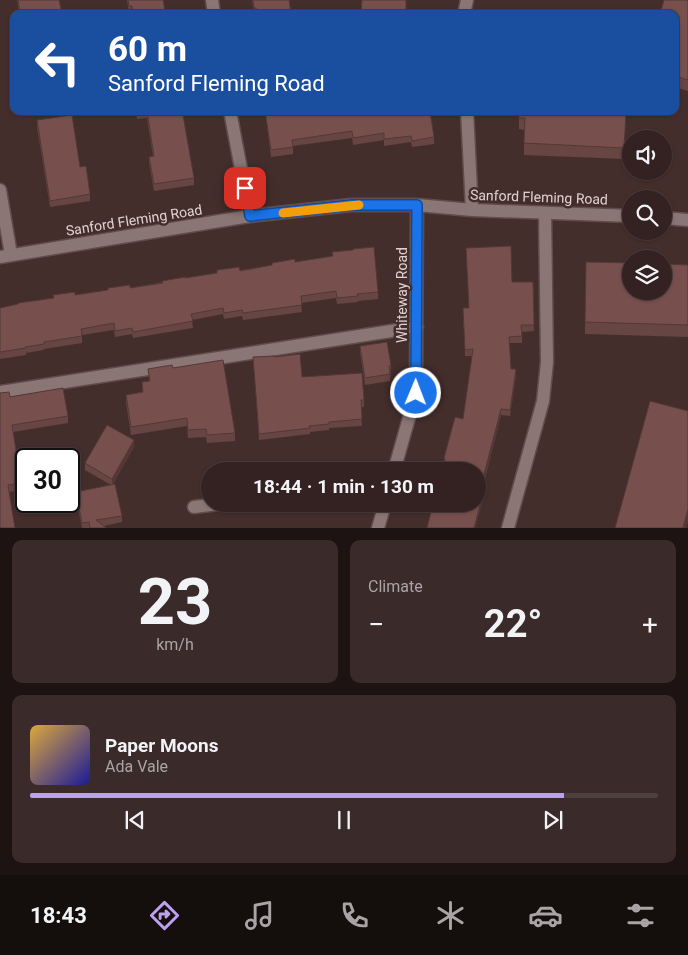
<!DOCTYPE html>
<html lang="en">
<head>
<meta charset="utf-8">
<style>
  :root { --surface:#332221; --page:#3b2a2a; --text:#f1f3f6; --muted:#a9a4a5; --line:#4e3f3f; --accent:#bca0f2 }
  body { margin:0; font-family:Roboto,sans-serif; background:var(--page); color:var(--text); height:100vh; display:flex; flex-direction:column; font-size:19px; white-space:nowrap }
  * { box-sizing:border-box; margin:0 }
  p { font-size:16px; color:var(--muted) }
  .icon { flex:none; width:28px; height:28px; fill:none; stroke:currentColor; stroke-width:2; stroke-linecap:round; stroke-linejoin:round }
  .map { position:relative; height:528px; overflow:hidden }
  .details { display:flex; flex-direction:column; gap:12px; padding:12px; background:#1c1312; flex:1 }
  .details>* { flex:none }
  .banner { position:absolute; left:10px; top:10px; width:669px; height:105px; border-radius:10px; box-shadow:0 1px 4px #0004,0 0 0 1px var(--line); background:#1a4fa0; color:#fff; overflow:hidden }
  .fabs { position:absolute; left:622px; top:130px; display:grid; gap:10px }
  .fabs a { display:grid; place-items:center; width:50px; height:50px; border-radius:50%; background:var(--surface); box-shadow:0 1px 4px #0004,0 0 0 1px var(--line); font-size:25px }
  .speed { position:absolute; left:15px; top:448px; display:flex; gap:10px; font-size:25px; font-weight:700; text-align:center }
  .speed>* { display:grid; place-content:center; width:65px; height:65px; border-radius:50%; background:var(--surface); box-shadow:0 1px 4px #0004,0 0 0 1px var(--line); line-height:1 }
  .speed .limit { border:2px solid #111; border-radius:8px; background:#fff; color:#111 }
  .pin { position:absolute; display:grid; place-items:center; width:42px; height:42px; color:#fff; margin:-21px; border-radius:10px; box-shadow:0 2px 8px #0006 }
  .me { position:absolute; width:55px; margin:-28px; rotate:1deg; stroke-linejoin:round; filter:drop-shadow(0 0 4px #0008) }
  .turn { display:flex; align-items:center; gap:18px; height:105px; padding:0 15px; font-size:22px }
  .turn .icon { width:65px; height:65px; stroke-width:2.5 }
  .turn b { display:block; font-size:35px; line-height:42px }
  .big { font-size:38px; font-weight:700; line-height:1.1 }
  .details .card { flex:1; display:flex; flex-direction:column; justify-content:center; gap:8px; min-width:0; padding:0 18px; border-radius:10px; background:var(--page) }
  .details .dial { align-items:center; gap:0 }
  .dial b { font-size:65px; line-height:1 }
  .song { display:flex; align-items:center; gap:15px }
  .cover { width:60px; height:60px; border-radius:8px; background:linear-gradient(135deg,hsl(40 70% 55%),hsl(240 70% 35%)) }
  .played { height:5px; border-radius:2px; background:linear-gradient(90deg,var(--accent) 85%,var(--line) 85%) }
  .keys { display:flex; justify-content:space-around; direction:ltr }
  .heat { display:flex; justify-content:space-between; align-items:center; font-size:28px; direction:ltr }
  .details .tiles { flex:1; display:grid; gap:12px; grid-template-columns:1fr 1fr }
  .card:last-child { grid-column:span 2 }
  .trip { position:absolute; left:201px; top:462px; width:285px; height:50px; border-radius:25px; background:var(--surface); box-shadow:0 1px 4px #0004,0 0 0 1px var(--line); font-weight:700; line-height:50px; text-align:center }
  .menu { display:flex; height:80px; justify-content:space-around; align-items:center; background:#140e0d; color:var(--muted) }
  .menu .icon { width:35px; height:35px }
  .menu .current { color:var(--accent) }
  .menu b { font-size:22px; color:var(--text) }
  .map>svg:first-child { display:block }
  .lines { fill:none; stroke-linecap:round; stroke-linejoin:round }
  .minor-casing { stroke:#604c4a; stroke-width:15 }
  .minor { stroke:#8a7675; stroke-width:12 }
  .wall { fill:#664543 }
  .shaded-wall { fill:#533837 }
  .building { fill:#77504e; stroke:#533837 }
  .route-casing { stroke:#114b97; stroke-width:12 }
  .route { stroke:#1a73e8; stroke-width:9 }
  .slow { stroke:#f59e0b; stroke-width:9 }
  .labels { text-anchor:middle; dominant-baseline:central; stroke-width:5; stroke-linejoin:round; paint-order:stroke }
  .street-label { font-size:14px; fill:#e0d2d0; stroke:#442e2c }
</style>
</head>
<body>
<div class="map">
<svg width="688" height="528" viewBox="0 0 688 528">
  <rect width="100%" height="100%" fill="#442e2c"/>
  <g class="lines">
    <defs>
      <path id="minor" d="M212,0L214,14
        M464,14L467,0
        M230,111L250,216
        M467,111L472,210
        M0,190L11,255
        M664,218L688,220
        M0,257L250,216L351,205H417L472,210L631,216
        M0,392L417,327
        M394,471L416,393L417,205
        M194,507L218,504
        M378,528L385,504
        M508,528L543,401L547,362L545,213"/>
    </defs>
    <!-- minor casing -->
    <use href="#minor" class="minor-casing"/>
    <!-- minor -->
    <use href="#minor" class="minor"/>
  </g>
  <!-- wall -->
  <path class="wall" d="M17,0H59L62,14H19Z
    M127,0H163L165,11L168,14H132V12L129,13Z
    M252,0H289L291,14H254Z
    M688,0V91L675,87V14Z
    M136,111H178L194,178V185L154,191L149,163V157L153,156L147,118L137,119Z
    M265,111L434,137V144L412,147L411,142L384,146V140L353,145L352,138L293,146V154L271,157Z
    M519,111H626L624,159L524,155V130L519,129Z
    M37,120L80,167L90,194V201L50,207L37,127Z
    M295,262L378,292V299L358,301V302L337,304L336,298L301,303L302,312L243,320L242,316L224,319L223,314L192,320L193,328L133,338L132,334L115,337L114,330L82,335V343L44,349V350L26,353V355L0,359V308L75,295L130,288L185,278Z
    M688,265V337L585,334V322Z
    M512,282H533L534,331L522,332V343H509L511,369L516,376L510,416L501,415L484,483L486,490L475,528H427L444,463V458L463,419L472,356H465L463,308H468Z
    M360,346L391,365L390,381L365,385L360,352Z
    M253,357H275L302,377L364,400V407H361L362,426L329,428V430L310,432V434L259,440Z
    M173,368L235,433V441L207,443L206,437L188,438L187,426L131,435L126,403V395L142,392V382L149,381L148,369Z
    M10,397L68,416V423L13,432L21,483V490L9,492L0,528Z
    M134,447L113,484L122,516V522L104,526L106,528H82L76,498V492L111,485L85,470V463Z"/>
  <!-- shaded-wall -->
  <path class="shaded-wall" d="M516,369V376L510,416V410Z
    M501,409V415L482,489V482Z
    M134,440V447L112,485V479Z
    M486,483V490L475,528H474Z
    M688,509V521L686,528H683Z"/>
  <!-- building -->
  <path class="building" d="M18,0H59L62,14H20Z
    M128,0H163L165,11L168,10V14H133L132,6H129Z
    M253,0H289L291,14H257L256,8H254Z
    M362,0H406V14H361Z
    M664,0H688V80L675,76V14H660Z
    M137,111H178L179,115H183L194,178L154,184L149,157L154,156L147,111L137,113Z
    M265,111H430L434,137L412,141L411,136L384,139V133L353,138L352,131L292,140L293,147L271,150Z
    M519,111H626L624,148L524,143L525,118H519Z
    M72,115L80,167L86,166L90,194L50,201L37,120Z
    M511,246L512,282H533L534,325H521L522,336L509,337L511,369H516L510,410L501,409L482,482L486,483L474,528H427L433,504H478V471H442L445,459L444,458L455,417L463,419L473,349L465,350L463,308H469L466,248Z
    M374,247L378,292L357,294L358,296L337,298L336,291L301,296L302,305L243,313L242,310L224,313L223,308L191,314L193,321L133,332L132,328L115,331L114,323L81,329L82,336L44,342V344L25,347L26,348L0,352V308L18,304V303L54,298L53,295L75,292V295L108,290V288L130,285V288L163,283L162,281L185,277V278L217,273V270L239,267L240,271L272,265V263L295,259V262L333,256L332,252L353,250V249Z
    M586,262L631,263V291H664V264L688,265V325L585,322Z
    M387,342L391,365L389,366L390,374L365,378L360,346Z
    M300,354L302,377L362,373L364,400H361L362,419L329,422V424L309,426L310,428L259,434L253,357L275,356V357Z
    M223,360L235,433L207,435L206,429L188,430L187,418L131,427L126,395L143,392L142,382L150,381L148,369L172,365L173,368Z
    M63,388L68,416L12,425L21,483L8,485L15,528H0V393L9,392L10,397Z
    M650,401L688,411V509L683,528H615Z
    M107,425L134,440L112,479L85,463Z
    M115,484L122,516L96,520L106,528H90L89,522L82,523L76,492Z"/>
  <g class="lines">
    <defs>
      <path id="route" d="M245,188L250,216L352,205H417L416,393"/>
    </defs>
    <!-- route casing -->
    <use href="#route" class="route-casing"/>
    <!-- route -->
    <use href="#route" class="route"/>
    <!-- slow -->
    <path class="slow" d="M283,213L359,205"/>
  </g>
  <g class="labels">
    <!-- street labels -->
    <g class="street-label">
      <text transform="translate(539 197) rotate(2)">Sanford Fleming Road</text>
      <text transform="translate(134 220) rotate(-9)">Sanford Fleming Road</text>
      <text transform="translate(402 295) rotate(-90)">Whiteway Road</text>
    </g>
  </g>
</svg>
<div class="fabs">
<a><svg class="icon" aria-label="sound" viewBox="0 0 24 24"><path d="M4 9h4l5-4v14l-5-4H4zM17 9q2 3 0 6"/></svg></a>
<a><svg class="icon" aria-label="search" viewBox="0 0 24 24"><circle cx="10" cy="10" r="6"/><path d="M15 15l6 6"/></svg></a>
<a><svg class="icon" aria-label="layers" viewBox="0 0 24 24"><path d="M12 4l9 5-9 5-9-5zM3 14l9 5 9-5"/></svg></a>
</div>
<div class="speed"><div class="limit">30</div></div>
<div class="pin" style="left:245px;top:188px;background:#d93025"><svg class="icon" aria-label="arrive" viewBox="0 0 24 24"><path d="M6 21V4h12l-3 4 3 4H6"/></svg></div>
<svg class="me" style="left:416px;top:393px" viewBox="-20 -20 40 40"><circle r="17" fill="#1a73e8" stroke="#fff" stroke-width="3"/><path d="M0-11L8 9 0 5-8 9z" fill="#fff"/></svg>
<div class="trip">18:44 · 1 min · 130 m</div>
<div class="banner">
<div class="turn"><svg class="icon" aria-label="left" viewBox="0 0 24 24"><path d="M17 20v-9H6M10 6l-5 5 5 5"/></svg><div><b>60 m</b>Sanford Fleming Road</div></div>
</div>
</div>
<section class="details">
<div class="tiles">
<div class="card dial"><b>23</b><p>km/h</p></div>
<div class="card"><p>Climate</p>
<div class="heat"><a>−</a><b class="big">22°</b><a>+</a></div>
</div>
<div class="card">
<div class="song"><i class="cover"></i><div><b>Paper Moons</b><p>Ada Vale</p></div></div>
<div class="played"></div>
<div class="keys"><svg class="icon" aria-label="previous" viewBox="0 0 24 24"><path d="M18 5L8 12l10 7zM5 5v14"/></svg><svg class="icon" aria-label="pause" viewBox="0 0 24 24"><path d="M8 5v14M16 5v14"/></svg><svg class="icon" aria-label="next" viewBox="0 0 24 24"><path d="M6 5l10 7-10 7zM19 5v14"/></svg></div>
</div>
</div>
</section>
<nav class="menu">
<b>18:43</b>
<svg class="icon current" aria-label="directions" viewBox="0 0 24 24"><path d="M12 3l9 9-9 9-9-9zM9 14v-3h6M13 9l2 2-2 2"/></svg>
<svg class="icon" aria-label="music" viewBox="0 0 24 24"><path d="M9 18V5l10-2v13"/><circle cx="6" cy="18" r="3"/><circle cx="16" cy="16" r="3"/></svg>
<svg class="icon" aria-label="phone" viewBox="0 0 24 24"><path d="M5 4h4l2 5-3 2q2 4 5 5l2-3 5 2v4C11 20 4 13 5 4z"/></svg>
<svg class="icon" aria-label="climate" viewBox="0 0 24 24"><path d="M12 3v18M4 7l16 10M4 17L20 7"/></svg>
<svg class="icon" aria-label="car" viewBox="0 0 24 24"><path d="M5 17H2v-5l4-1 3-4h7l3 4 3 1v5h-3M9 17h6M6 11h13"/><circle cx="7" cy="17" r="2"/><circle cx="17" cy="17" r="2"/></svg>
<svg class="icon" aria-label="filters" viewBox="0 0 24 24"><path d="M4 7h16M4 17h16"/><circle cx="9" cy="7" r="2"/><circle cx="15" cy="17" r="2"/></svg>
</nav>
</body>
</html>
